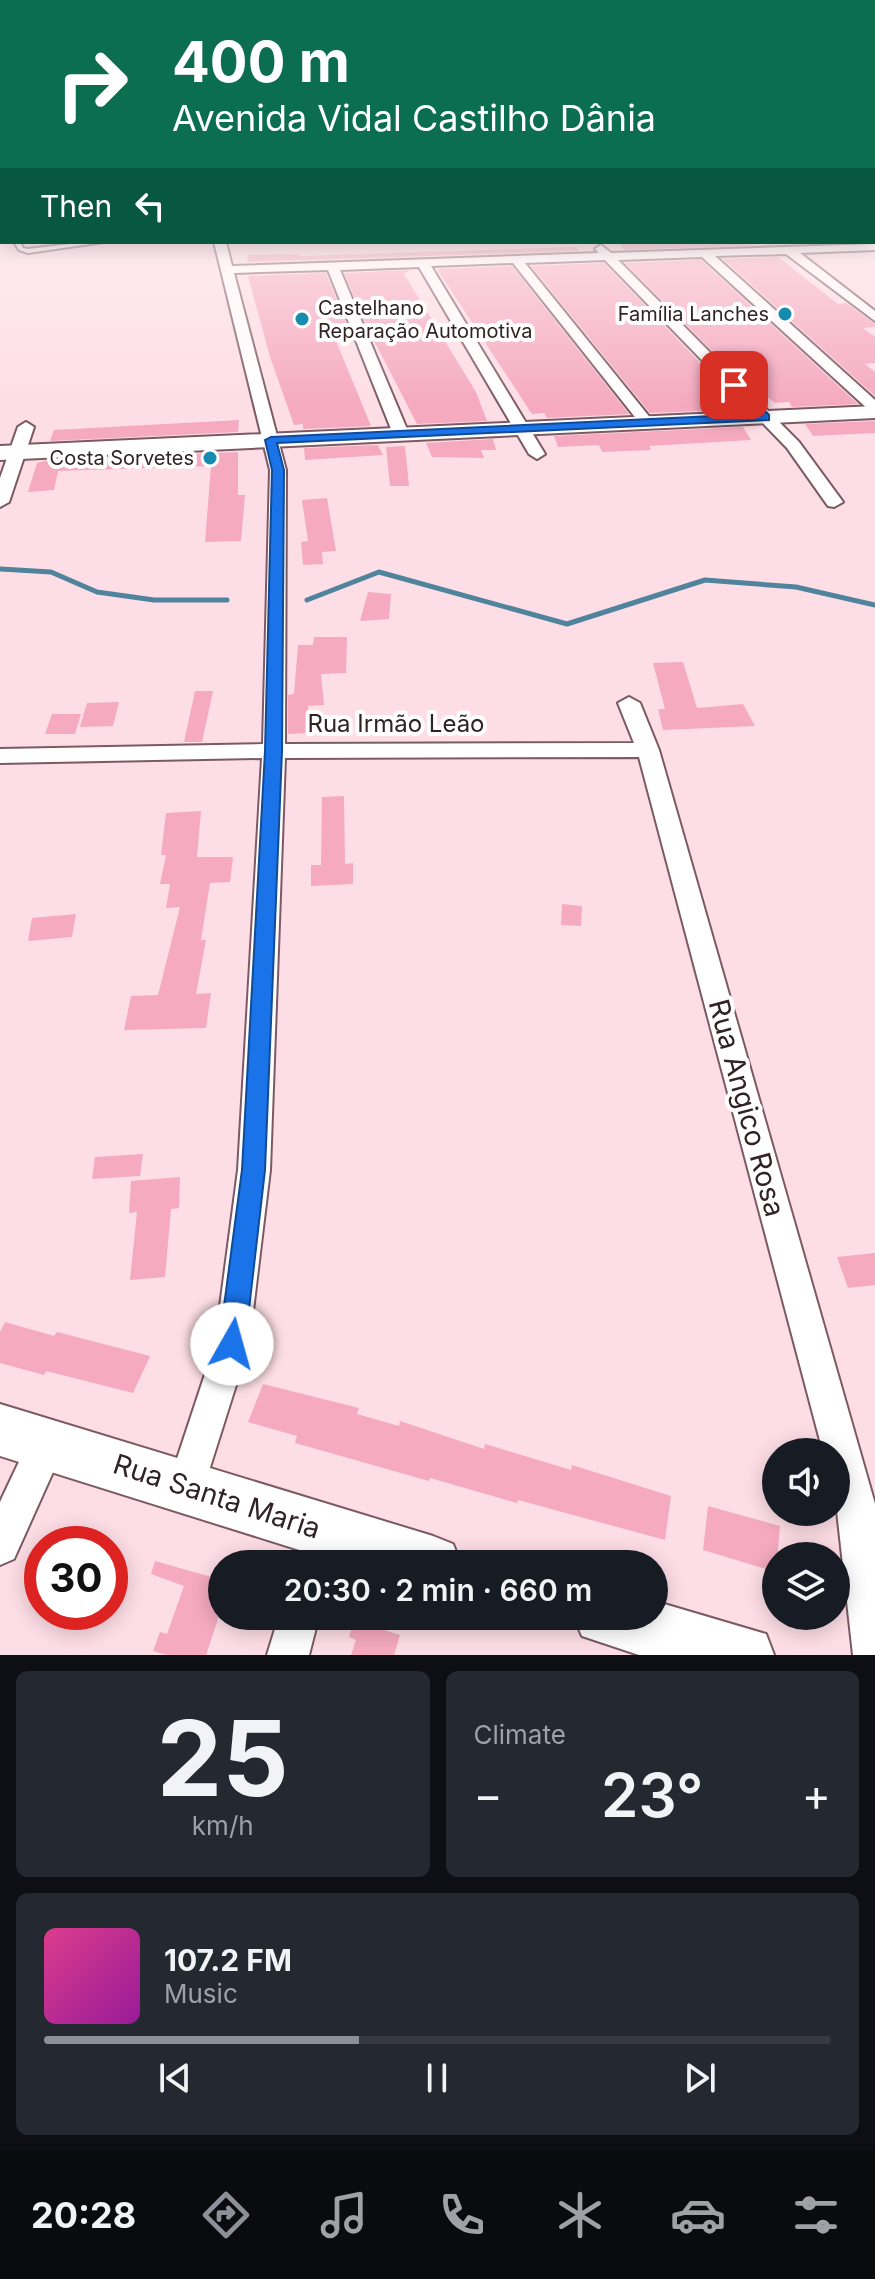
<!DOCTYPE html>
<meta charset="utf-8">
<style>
body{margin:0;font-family:Inter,sans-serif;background:#242831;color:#f1f3f6;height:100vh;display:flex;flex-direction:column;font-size:30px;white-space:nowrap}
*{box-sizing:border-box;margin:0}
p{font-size:26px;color:#9ea1a6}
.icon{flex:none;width:44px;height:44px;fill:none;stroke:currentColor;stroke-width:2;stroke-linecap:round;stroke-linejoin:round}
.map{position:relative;height:1655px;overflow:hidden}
.side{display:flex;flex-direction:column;gap:16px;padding:16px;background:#0d0f14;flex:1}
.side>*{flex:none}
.top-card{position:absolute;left:0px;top:0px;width:876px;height:244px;box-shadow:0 4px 20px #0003;background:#0b6e4f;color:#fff;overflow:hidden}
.controls{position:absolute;left:762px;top:1438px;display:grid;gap:16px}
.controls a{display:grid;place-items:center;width:88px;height:88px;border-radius:50%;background:#171b24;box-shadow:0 4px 20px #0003;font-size:40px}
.speed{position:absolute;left:24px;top:1526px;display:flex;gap:16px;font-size:40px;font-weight:700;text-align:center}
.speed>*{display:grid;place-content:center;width:104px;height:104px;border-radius:50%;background:#171b24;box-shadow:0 4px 20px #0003;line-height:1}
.speed .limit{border:12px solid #d22;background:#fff;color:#111}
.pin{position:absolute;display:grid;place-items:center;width:68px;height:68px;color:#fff;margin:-34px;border-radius:16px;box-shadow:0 4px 12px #0006}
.me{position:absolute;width:88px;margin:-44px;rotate:7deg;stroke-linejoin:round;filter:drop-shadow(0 0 6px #0008)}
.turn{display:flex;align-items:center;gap:28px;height:168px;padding:0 40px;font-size:36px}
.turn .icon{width:104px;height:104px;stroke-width:2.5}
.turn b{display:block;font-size:56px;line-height:68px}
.then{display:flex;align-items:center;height:76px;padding:0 40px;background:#0003;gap:16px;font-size:30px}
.big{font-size:60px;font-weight:600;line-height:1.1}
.side .widget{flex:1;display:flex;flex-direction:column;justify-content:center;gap:12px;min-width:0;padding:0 28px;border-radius:12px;background:#242831}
.side .dial{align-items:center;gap:0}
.dial b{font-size:104px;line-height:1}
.song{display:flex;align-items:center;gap:24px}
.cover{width:96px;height:96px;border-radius:12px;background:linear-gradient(135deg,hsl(330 70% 55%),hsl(300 70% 35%))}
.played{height:8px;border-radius:4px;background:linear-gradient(90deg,#8c9099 40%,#363941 40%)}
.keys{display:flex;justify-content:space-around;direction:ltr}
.heat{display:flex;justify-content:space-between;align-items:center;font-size:44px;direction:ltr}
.side .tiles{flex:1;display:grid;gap:16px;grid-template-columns:1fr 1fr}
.widget:last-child{grid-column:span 2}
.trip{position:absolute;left:208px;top:1550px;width:460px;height:80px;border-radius:40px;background:#171b24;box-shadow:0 4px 20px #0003;font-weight:600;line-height:80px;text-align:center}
.dock{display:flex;height:128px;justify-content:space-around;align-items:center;background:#090b0e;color:#9ea1a6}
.dock .icon{width:56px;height:56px}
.dock .selected{color:#8c9099}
.dock b{font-size:36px;color:#f1f3f6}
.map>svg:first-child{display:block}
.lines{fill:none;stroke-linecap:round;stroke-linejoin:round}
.stream{stroke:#4f849c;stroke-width:5}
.building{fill:#f5aac0}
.lane-casing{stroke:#7c5a64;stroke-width:4}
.street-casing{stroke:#7c5a64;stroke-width:4}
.secondary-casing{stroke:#7c5a64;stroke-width:4}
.highway-casing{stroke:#7c5a64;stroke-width:4}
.lane{fill:#fff;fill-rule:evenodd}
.street{fill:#fff;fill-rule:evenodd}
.secondary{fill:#fff;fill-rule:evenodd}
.highway{fill:#fff;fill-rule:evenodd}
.route{fill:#1a73e8;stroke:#114b97;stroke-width:2}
.poi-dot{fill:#168baf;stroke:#fff;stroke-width:3}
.labels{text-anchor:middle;stroke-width:8;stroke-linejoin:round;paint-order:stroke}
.far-poi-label{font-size:20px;fill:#312226;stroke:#fff;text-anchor:end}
.street-label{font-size:24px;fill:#312226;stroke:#fff}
.near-street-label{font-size:28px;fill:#312226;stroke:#fff}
</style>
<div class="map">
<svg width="875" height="1655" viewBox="0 0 875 1655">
<rect width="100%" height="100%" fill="#fedee6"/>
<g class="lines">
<!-- stream -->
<g class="stream">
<polyline points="1,569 51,572 97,592 154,600 227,600"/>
<polyline points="307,600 379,572 567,624 705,580 796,587 875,605"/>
</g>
</g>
<!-- building -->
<g class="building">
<polygon points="671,242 752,242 754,245 624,250 620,243"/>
<polygon points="577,247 579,251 247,262 248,255 299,254 299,256"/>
<polygon points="778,257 838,304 846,303 875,324 875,327 863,328 875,337 875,363 865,364 875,372 875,396 723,259"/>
<polygon points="701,260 858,404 792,407 789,402 775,403 769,398 760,399 625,263"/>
<polygon points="604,263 737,401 720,402 727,410 650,413 531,266"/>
<polygon points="512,266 629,414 547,418 544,413 532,414 437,269"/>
<polygon points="410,270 404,274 476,392 487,421 417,424 368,329 344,273"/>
<polygon points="326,273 349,330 332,331 371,426 303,429 303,424 294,425 270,357 248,276"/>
<polygon points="239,420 238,432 50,441 54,430"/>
<polygon points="875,421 875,433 813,436 805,424"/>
<polygon points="743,427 751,440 649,446 651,450 602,452 599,445 558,447 554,436"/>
<polygon points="493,439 496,450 481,450 484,458 432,457 426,443"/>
<polygon points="378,445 383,455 305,460 304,448"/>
<polygon points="405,446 409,486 390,486 386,447"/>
<polygon points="238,452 238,495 245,495 241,541 205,542 211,466 58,471 54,490 28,492 37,463 44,461"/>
<polygon points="327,498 336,551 322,552 323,564 303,565 301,542 308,541 302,500"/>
<polygon points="368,592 391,594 389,619 360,621"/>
<polygon points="314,637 347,637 346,673 321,674 324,705 308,706 308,733 288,734 288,695 294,694 298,645 313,645"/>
<polygon points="683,662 697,708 743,704 755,726 663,730 658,709 665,709 653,663"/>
<polygon points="195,691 213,691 202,742 184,742"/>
<polygon points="119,702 113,726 80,727 87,703"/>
<polygon points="52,714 81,714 75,734 45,734"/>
<polygon points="344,796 345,864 353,863 353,884 311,886 311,865 321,865 322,797"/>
<polygon points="201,811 197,857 233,857 230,882 210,883 201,940 206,940 196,994 211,993 206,1028 124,1030 131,996 158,995 180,907 166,908 170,884 160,884 166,855 161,855 166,813"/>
<polygon points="562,904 582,906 581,926 561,925"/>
<polygon points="76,914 72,937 28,941 32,918"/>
<polygon points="143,1154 140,1176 92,1179 95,1157"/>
<polygon points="180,1177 179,1208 171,1209 165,1277 130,1280 137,1212 129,1213 131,1181"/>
<polygon points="875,1253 875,1285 848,1288 837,1257"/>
<polygon points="5,1322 54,1336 57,1332 150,1356 133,1393 46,1371 44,1375 0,1363 0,1332"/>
<polygon points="263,1384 359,1408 357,1414 399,1426 400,1421 484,1449 485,1444 571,1470 572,1465 671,1496 665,1540 518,1500 517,1503 430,1478 429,1481 295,1443 297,1436 248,1422"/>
<polygon points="708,1506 780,1526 776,1572 703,1550"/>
<polygon points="155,1561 222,1580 222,1607 206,1655 167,1655 153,1651 160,1632 167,1634 184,1586 151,1574"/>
<polygon points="354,1620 400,1635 394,1655 351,1655 356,1640 349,1637"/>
</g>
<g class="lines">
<defs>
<g id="lane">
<polygon points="0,206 2,207 2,213 0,212"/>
<polygon points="14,242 20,242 23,248 28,249 87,242 104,242 28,253 19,250"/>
</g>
<g id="street">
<polygon points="214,242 226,242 232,266 599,253 595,249 601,245 611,253 875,244 875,250 800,253 875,311 875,321 786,254 715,256 875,400 875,413 870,411 702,257 618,260 799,442 843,502 834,507 828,506 787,448 605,260 525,263 652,420 652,426 642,426 513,263 431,266 545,454 537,459 529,454 419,267 340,270 409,434 401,439 393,434 328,270 234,273 286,470 285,744 634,743 618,703 629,697 640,703 659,750 875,1504 875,1655 853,1655 836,1502 836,1452 823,1452 639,757 285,758 270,1170 249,1344 200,1499 187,1505 174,1499 168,1486 215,1344 238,1170 262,758 0,763 0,749 263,744 270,470"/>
<polygon points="26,422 34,427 9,502 0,507 0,478 18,427"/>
<polygon points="47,1424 60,1430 66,1443 14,1559 0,1565 0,1502 34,1430"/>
<polygon points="324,1511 338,1516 343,1530 334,1564 294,1564 310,1516"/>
<polygon points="279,1616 319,1616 309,1655 267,1655"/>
</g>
<g id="secondary">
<polygon points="875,406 875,418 0,460 0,446"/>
<polygon points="0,1404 433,1536 453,1544 461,1564 344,1564 0,1456"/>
<polygon points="654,1601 766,1634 774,1655 639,1655 582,1636 573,1616 654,1616"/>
</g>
<polygon id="highway" points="2,191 2,203 0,204 0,192"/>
</defs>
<!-- lane casing -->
<use href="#lane" class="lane-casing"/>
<!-- street casing -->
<use href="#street" class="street-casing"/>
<!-- secondary casing -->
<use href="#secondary" class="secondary-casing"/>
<!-- highway casing -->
<use href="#highway" class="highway-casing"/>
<!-- lane -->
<use href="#lane" class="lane"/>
<!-- street -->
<use href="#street" class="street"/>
<!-- secondary -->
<use href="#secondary" class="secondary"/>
<!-- highway -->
<use href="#highway" class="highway"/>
</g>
<!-- sky -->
<linearGradient id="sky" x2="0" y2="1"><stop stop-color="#70b2de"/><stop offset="0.43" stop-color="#fff0f4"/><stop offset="1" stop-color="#fff0f4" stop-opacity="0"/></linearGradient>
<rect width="875" height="404" fill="url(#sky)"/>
<!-- route -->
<polygon class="route" points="730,383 738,383 769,415 769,420 277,443 284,470 282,751 265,1170 245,1344 241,1353 232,1357 223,1353 219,1344 242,1170 265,751 272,470 265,440 271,437 756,414 730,387"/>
<!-- markers -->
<g class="poi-dot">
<circle cx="785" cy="314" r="8"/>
<circle cx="302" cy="319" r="8"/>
<circle cx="210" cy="458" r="8"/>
</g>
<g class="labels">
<!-- far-poi labels -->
<g class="far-poi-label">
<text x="318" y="315" text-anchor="start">Castelhano<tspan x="318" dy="23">Reparação Automotiva</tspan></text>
<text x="769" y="321">Família Lanches</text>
<text x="194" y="465">Costa Sorvetes</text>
</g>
<!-- street labels -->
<g class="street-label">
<text x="396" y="732">Rua Irmão Leão</text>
</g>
<!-- near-street labels -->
<g class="near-street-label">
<text transform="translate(747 1108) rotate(75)" y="10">Rua Angico Rosa</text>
<text transform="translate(217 1496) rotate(18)" y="10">Rua Santa Maria</text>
</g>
</g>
</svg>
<div class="controls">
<a><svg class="icon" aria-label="sound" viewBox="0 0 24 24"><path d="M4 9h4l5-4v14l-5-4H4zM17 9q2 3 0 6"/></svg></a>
<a><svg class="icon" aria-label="layers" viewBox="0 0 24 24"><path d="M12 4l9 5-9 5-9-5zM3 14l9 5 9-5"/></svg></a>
</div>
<div class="speed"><div class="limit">30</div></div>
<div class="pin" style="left:734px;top:385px;background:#d93025"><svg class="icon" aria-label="arrive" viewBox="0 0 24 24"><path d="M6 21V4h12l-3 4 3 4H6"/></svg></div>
<svg class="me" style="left:232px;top:1344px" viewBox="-20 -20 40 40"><circle r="19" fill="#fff"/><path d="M0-13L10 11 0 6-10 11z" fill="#1a73e8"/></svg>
<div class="trip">20:30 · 2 min · 660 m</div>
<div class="top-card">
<div class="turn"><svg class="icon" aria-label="right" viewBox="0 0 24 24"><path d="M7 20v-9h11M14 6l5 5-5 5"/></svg><div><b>400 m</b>Avenida Vidal Castilho Dânia</div></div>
<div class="then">Then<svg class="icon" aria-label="left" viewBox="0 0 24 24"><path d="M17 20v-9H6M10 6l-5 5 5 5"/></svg></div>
</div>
</div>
<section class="side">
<div class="tiles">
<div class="widget dial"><b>25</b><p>km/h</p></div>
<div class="widget"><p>Climate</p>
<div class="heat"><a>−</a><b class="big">23°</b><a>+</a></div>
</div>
<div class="widget">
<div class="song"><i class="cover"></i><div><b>107.2 FM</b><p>Music</p></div></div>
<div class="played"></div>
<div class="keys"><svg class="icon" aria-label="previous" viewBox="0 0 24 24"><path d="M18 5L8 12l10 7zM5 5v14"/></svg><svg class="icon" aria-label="pause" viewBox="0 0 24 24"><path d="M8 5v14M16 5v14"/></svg><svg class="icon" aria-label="next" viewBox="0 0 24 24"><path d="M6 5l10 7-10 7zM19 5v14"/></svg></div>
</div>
</div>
</section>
<nav class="dock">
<b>20:28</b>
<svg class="icon selected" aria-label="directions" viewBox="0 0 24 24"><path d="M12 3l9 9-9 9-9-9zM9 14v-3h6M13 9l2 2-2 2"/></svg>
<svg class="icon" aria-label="music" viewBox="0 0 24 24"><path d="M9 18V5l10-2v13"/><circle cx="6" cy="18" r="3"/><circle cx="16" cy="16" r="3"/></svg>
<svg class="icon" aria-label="phone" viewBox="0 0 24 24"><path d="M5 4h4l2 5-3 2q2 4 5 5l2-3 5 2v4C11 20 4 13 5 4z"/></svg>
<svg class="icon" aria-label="climate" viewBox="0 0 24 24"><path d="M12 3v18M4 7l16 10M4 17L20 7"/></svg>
<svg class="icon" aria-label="car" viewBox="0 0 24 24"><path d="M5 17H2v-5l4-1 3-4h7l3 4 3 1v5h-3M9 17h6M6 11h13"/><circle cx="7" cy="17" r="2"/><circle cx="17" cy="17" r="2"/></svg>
<svg class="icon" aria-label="filters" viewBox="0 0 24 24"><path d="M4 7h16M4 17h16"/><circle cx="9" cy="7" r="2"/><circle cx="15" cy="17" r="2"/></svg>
</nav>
